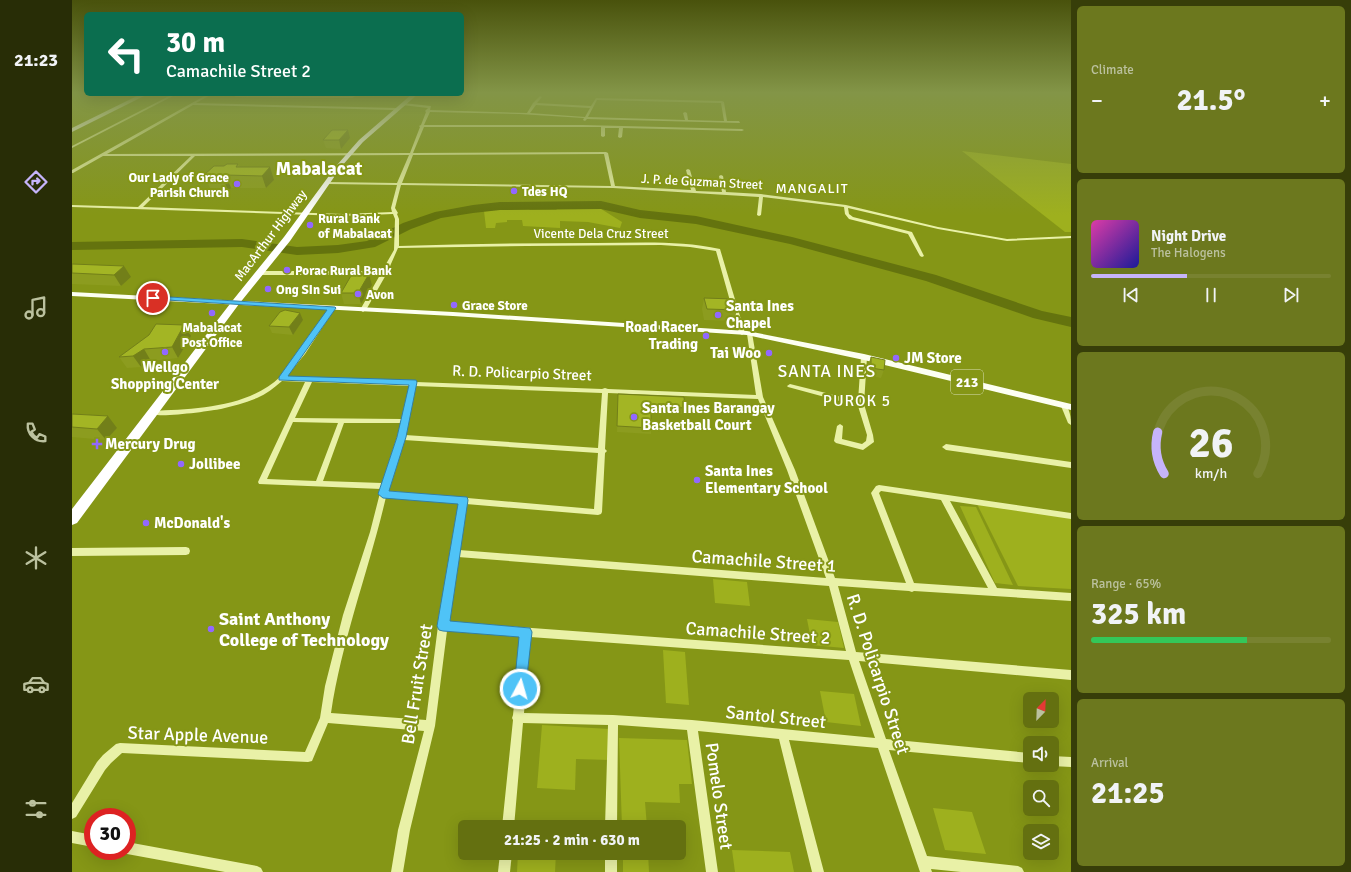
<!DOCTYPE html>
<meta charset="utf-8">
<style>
body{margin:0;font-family:Signika,sans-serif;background:#6c781e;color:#f1f3f6;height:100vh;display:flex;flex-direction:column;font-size:15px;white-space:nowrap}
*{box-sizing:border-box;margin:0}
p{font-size:13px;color:#bbc19f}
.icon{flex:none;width:22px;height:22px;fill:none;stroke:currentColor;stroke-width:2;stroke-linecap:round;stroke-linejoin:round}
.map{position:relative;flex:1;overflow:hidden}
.sheet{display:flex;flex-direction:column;gap:6px;padding:6px;background:#373e09;width:280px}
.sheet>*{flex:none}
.banner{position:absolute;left:12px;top:12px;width:380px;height:84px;border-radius:6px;box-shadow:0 4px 16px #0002;background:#0b6e4f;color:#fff;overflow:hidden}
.needle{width:26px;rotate:23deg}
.controls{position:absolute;left:951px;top:692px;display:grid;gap:8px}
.controls a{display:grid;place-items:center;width:36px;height:36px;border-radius:6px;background:#647010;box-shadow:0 4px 16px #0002;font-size:20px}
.speed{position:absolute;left:12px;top:808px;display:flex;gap:8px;font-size:20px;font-weight:700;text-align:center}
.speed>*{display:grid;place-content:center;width:52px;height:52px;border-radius:50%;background:#647010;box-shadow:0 4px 16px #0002;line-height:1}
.speed .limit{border:6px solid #d22;background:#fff;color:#111}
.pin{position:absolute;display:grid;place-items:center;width:34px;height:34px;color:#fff;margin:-17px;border:2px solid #fff;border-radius:50%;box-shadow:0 1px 4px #0007}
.me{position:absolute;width:44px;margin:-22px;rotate:6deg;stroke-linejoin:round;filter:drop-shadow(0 0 3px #0008)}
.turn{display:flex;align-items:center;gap:14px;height:84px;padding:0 16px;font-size:18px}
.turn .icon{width:52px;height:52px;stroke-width:2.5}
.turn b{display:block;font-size:28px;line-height:34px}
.big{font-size:30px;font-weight:800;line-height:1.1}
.sheet .card{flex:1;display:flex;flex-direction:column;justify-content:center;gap:6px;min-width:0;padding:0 14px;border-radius:6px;background:#6c781e}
.sheet .dial{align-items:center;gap:0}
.dial svg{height:104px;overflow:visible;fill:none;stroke:#788230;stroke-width:7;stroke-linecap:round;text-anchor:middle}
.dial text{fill:#f1f3f6;stroke:none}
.song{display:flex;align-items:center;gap:12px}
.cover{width:48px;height:48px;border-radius:6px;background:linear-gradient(135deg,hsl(320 70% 55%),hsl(240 70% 35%))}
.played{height:4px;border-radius:2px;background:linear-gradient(90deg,#c6b4fa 40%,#788230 40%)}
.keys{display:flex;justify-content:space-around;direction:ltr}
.heat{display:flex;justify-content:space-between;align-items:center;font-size:22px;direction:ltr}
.charge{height:6px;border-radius:3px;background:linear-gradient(90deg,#34c759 65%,#788230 0)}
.trip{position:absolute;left:386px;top:820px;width:228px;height:40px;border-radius:6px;background:#647010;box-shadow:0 4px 16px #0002;font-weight:800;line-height:40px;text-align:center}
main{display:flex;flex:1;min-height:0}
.tabs{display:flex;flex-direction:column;width:72px;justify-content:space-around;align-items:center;background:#282d06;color:#bbc19f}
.tabs .icon{width:28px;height:28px}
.tabs .current{color:#c6b4fa}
.tabs b{font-size:18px;color:#f1f3f6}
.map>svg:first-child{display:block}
.green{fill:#9eb01e}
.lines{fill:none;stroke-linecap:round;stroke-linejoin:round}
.river{fill:#64730e;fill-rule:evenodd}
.minor{fill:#e9f1a7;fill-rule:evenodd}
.major{fill:#fdfff2;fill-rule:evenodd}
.highway{fill:#fff;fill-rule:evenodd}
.wall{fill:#8c9c1f}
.shaded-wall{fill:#727f19}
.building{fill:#a3b524;stroke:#727f19}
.route{fill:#4fc3f7;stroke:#337fa1}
.poi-dot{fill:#9268ff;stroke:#859616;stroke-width:1.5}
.labels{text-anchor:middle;stroke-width:4;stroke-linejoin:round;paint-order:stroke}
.far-poi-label{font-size:13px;font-weight:bold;fill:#fff;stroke:#859616;text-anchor:start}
.far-street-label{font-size:13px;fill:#fff;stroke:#859616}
.far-quarter-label{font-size:14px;letter-spacing:1px;fill:#fff;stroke:#859616}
.shield{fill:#859616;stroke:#dae0b9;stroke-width:1}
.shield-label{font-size:14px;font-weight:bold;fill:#fff}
.poi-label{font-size:15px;font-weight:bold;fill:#fff;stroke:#859616;text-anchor:start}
.street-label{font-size:15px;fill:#fff;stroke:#859616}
.neighbourhood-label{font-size:16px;letter-spacing:1px;fill:#fff;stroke:#859616}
.quarter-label{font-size:17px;letter-spacing:1px;fill:#fff;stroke:#859616}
.near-street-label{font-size:18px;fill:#fff;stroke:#859616}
.near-poi-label{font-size:18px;font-weight:bold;fill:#fff;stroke:#859616;text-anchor:start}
.far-town-label{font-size:19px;font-weight:bold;fill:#fff;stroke:#859616}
</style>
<main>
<nav class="tabs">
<b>21:23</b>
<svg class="icon current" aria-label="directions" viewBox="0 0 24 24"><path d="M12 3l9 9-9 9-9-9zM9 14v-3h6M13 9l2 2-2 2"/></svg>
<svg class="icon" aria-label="music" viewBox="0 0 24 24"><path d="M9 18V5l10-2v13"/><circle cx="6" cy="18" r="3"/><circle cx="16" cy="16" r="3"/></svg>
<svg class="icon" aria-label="phone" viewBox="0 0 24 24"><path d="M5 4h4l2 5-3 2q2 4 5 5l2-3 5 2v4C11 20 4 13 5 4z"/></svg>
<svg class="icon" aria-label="climate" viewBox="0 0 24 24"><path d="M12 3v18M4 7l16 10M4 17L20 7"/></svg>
<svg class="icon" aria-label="car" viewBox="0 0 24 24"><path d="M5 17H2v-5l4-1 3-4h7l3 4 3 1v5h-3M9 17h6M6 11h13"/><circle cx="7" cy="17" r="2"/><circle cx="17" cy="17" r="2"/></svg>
<svg class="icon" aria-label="filters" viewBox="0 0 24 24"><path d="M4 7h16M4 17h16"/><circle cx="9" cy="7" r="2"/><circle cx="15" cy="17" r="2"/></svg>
</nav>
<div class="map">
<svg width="999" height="872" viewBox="0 0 999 872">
<rect width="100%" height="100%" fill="#859616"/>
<!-- green -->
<g class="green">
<polygon points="890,151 999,164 999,232 993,232"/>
<polygon points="455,206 458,210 484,210 487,207 526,207 550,222 548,228 516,222 488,221 488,228 451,226 450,220 435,220 435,222 424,223 423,228 414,228 412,211"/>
<polygon points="905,504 999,518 999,589 946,586"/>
<polygon points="888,506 904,507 941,585 923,583"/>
<polygon points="641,579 675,582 678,606 643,603"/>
<polygon points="735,619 766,622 772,648 740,645"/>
<polygon points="591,650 613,652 617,705 594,703"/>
<polygon points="748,691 782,694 789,726 754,722"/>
<polygon points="470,725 537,729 538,760 504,759 503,790 465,788"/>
<polygon points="547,738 615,740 620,784 607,784 608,803 573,802 575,827 550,827"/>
<polygon points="861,808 900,812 914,854 873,850"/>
<polygon points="660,850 718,852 722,872 663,872"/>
<polygon points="446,853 484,853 483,872 445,872"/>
<polygon points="551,853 576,853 577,872 551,872"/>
</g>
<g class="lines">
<!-- river -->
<polygon class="river" points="529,201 568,210 624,216 720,237 864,275 970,311 999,317 999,327 961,318 854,281 718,244 624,224 568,218 529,209 428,210 401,213 369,218 339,229 303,247 266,253 225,255 170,247 0,250 0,242 170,239 225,247 266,245 295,241 331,223 363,212 401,205 428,202"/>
<!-- minor -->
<g class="minor">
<polygon points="101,94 105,94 0,148 0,146"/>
<path d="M 136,94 L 140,94 L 124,103 L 325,108 L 327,109 L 325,110 L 121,105 L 35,154 L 338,153 L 348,127 L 347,126 L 349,125 L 354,112 L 353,111 L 356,108 L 330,105 L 331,103 L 359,106 L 358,110 L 455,113 L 461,103 L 468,96 L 470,97 L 465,103 L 519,106 L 524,98 L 650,101 L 652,102 L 655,121 L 667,121 L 668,123 L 515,119 L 513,121 L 511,120 L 512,118 L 447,114 L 358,112 L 352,125 L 511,125 L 670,129 L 672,130 L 670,131 L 551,128 L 550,137 L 548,138 L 546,137 L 547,128 L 533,128 L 533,136 L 531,137 L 529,136 L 529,127 L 352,127 L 341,153 L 534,152 L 536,153 L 543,186 L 619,190 L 614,170 L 616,169 L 618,170 L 624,191 L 650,192 L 647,176 L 649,175 L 651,176 L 654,192 L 689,194 L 774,205 L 866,227 L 935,239 L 999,236 L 999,238 L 935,241 L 866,229 L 776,208 L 777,214 L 781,217 L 840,232 L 852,256 L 850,257 L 848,256 L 836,234 L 777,219 L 773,214 L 772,207 L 691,197 L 689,215 L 687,216 L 685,215 L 687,197 L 541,188 L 329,185 L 323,208 L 326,213 L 325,214 L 327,219 L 327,246 C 392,244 458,243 524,243 C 565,243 607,240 648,249 L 673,333 L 670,335 L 667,333 L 644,251 L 618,247 L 589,245 L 454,246 L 326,248 L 315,273 L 294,310 L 291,312 L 288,310 L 308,275 L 189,275 L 186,273 L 189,271 L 310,271 L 322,250 L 323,219 L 321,214 L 271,216 L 0,207 L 0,205 L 66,207 L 119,156 L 31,156 L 1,173 L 0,173 L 0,170 ZM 525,100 L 649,103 L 652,121 L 616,120 L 615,113 L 613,112 L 611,113 L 613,120 L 516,117 ZM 464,105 L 518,108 L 513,117 L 458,113 ZM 532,154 L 539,186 L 330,183 L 341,155 ZM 337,155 L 325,183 L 256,182 L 254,183 L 256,184 L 325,185 L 319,208 L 320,212 L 271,214 L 71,207 L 123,156 Z"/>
<polygon points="283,94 287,94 280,98 164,97 162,96 164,95 279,96"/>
<path d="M 260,306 L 263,308 L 233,354 L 214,377 L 236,378 L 238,377 L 241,378 L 338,382 L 341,380 L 344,382 L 530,389 L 533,388 L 536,389 L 684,395 L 675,334 L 676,333 L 680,333 L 691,397 L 723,470 L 763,578 L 834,583 L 799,493 L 804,486 L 807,485 L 999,513 L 999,519 L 878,501 L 925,588 L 999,593 L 999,601 L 842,591 L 840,592 L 837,591 L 766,586 L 784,652 L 999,670 L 999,680 L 787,661 L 814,739 L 958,753 L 958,763 L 817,750 L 855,856 L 946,866 L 950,868 L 952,872 L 889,872 L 859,869 L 860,872 L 848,872 L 806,748 L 717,740 L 752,872 L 740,872 L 707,739 L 626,731 L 646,872 L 634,872 L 615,730 L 546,725 L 545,827 L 533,827 L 536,725 L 451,723 L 442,827 L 430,827 L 441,720 L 440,718 L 441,715 L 449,636 L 375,631 L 363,726 L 338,830 L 331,872 L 319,872 L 326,830 L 352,731 L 256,723 L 240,761 L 236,762 L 50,753 L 39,763 L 33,770 L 4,817 L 0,819 L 0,803 L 25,762 L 31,755 L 44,744 L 48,743 L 233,752 L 248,718 L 253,686 L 271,615 L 298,532 L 309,489 L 187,484 L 186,482 L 233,382 L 210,381 C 202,388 194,394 185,398 C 173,403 161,406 149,409 C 138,411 83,419 77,413 L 80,411 C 123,409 175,408 208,377 C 229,357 242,330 258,307 ZM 240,382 L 337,386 L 330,419 L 223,418 ZM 343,386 L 530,393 L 526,448 L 333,435 ZM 536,393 L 686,399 L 715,470 L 754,578 L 387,550 L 394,504 L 526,515 L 529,514 L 530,512 L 533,453 L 535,451 L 533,449 ZM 221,422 L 266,423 L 244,481 L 195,479 ZM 272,423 L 329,423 L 325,437 L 310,483 L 251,481 ZM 332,440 L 526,453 L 522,509 L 316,491 ZM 809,491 L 869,500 L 916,588 L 842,583 L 807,493 ZM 314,497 L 387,503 L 366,626 L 354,720 L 259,713 C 270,639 297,570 314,497 ZM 386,557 L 757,586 L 774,651 L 376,622 ZM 458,637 L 777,660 L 803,738 L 620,720 L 541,715 L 452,713 Z"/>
<polygon points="792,355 795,357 792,404 801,435 802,442 791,450 764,443 762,441 765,426 768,424 771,426 770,439 790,444 794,441 795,435 786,406 716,387 715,386 718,384 786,401 789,357"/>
<path d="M 990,404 L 994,404 C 998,412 999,417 999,425 L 996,423 L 989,406 Z"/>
<polygon points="874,444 999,462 999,468 874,450 870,447"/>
<polygon points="114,547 117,548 118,551 117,554 114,555 0,556 0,548"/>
<polygon points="980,756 999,757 999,767 980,766 977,765 980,765"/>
<polygon points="0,831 21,835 21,847 0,843"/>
<polygon points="55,842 185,866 189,868 191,872 153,872 55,854 50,851 55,851"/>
<polygon points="428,853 440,853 438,872 426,872"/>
<rect x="533" y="853" width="12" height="19"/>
</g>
<!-- major -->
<polygon class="major" points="0,292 381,312 675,331 792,354 999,404 999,410 792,360 675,335 381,316 0,296"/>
<!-- highway -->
<g class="highway">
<polygon points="69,94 76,94 0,132 0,128"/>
<polygon points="340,94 346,94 291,142 269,167 218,241 167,304 5,523 0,525 0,509 161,300 212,237 265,165 287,140"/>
</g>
</g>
<!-- wall -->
<g class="wall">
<polygon points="278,138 269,149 254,148 251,140"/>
<polygon points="166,164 168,167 202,180 194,188 159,188 156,191 143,191 142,188 138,188 132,175 152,166"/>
<polygon points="0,264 59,277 49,286 0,284"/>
<polygon points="297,274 300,285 289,304 272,304 269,293"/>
<polygon points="632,298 665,310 662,321 632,320 630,309"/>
<polygon points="231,320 221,335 200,333 197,326"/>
<polygon points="77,335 119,336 106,358 79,361 69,367 55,368 47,357"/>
<polygon points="799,357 812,370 809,378 795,375 796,365"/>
<polygon points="546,394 613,408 612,414 579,412 579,434 545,432"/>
<polygon points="0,414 45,428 34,440 0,437"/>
</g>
<!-- shaded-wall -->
<g class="shaded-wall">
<polygon points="276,130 278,138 269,149 267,140"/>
<polygon points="198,167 202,180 194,188 190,176"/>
<polygon points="154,175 159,188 156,191 151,178"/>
<polygon points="52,266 59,277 49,286 42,275"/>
<polygon points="297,274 300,285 289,304 286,293"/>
<polygon points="228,313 231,320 221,335 217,327"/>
<polygon points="112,325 119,336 106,358 100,347"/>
<polygon points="72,349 79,361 69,367 61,356"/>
<polygon points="36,416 45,428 34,440 25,429"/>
</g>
<!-- building -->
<g class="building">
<polygon points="260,130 276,130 267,140 251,140"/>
<polygon points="155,164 166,164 164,167 198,167 190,176 154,175 151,178 138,178 141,175 132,175 142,166 152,166"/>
<polygon points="0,264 52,266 42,275 0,273"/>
<polygon points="280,274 297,274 286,293 269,293"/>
<polygon points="632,298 661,299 665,310 635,309"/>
<polygon points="213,310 228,313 217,327 197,326 208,312"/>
<polygon points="84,324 112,325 100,347 72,349 61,356 47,357 77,335"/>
<polygon points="799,357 813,360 812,370 799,368"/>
<polygon points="546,394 612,397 613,408 579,406 579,428 545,426"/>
<polygon points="0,414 36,416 25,429 0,427"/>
</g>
<!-- sky -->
<linearGradient id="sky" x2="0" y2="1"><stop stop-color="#49520c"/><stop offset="0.43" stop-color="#839547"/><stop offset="1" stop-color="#839547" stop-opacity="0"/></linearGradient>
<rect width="999" height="215" fill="url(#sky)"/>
<!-- route -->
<polygon class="route" points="81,296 263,307 264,308 216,376 344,380 345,382 334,437 317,491 395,497 396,500 378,621 458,628 460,632 453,694 448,696 443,694 442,689 447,637 371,631 367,630 365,626 386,504 311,498 306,494 325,437 337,385 207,380 207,377 255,310 79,299 78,298"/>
<!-- markers -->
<g class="poi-dot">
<circle cx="165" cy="184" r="4"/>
<circle cx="442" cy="191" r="4"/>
<circle cx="238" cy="225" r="4"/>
<circle cx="215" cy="270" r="4"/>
<circle cx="196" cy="289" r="4"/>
<circle cx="286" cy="294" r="4"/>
<circle cx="382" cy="305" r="4"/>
<circle cx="140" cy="313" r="4"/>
<circle cx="646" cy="315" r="4"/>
<circle cx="634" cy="336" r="4"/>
<circle cx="93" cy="352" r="4"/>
<circle cx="697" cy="353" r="4"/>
<circle cx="824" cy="358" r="4"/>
<circle cx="562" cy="417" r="4"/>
<path d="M23 438h4v4h4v4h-4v4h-4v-4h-4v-4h4z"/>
<circle cx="109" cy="464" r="4"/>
<circle cx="625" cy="480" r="4"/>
<circle cx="74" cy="523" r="4"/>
<circle cx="139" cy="629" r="4"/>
</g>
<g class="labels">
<!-- far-poi labels -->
<g class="far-poi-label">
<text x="157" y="182" text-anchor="end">Our Lady of Grace<tspan x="157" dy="15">Parish Church</tspan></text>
<text x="450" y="196">Tdes HQ</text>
<text x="246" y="223">Rural Bank<tspan x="246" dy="15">of Mabalacat</tspan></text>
<text x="223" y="275">Porac Rural Bank</text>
<text x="204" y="294">Ong SIn Sui</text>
<text x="294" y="299">Avon</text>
<text x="390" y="310">Grace Store</text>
<text x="140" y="332" text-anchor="middle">Mabalacat<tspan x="140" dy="15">Post Office</tspan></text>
</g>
<!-- far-street labels -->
<g class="far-street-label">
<text transform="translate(630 181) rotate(3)" y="5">J. P. de Guzman Street</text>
<text x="529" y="238">Vicente Dela Cruz Street</text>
<text transform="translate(198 235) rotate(-53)" y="5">MacArthur Highway</text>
</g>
<!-- far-quarter labels -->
<g class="far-quarter-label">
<text x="740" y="193">MANGALIT</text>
</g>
<!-- shield labels -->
<rect class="shield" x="879" y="370" width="32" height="24" rx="3"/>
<g class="shield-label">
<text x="895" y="387">213</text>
</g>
<!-- poi labels -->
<g class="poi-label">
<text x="654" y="311">Santa Ines<tspan x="654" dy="17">Chapel</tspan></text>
<text x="626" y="332" text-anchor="end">Road Racer<tspan x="626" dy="17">Trading</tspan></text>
<text x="689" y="358" text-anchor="end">Tai Woo</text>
<text x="832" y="363">JM Store</text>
<text x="93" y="372" text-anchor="middle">Wellgo<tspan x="93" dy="17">Shopping Center</tspan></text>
<text x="570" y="413">Santa Ines Barangay<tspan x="570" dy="17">Basketball Court</tspan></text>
<text x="33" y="449">Mercury Drug</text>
<text x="117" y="469">Jollibee</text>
<text x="633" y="476">Santa Ines<tspan x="633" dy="17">Elementary School</tspan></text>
<text x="82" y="528">McDonald's</text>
</g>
<!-- street labels -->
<g class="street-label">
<text transform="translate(450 373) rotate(2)" y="5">R. D. Policarpio Street</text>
</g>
<!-- neighbourhood labels -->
<g class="neighbourhood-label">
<text x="785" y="406">PUROK 5</text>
</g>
<!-- quarter labels -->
<g class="quarter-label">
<text x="755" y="377">SANTA INES</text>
</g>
<!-- near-street labels -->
<g class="near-street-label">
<text transform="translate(692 561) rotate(4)" y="6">Camachile Street 1</text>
<text transform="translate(686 633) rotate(4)" y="6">Camachile Street 2</text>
<text transform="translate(806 674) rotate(72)" y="6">R. D. Policarpio Street</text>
<text transform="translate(345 684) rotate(-81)" y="6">Bell Fruit Street</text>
<text transform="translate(704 717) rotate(6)" y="6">Santol Street</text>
<text transform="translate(126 735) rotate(2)" y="6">Star Apple Avenue</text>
<text transform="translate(647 796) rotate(82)" y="6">Pomelo Street</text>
</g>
<!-- near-poi labels -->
<g class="near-poi-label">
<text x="147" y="625">Saint Anthony<tspan x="147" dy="21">College of Technology</tspan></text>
</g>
<!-- far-town labels -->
<g class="far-town-label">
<text x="247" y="175">Mabalacat</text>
</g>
</g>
</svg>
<div class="controls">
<a><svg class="needle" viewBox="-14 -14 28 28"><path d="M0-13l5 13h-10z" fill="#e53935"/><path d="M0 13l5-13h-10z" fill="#bbc19f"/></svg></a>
<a><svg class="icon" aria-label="sound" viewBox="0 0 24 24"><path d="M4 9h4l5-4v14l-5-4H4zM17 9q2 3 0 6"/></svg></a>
<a><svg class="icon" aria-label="search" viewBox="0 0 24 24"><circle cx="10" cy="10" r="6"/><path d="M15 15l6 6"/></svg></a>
<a><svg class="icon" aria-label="layers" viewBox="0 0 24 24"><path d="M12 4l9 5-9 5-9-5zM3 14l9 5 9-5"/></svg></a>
</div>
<div class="speed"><div class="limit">30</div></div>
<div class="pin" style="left:81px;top:298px;background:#d93025"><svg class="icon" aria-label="arrive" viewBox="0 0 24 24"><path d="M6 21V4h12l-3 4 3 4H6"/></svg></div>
<svg class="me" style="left:448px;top:689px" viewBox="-20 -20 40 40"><circle r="17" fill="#4fc3f7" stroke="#fff" stroke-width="3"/><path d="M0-11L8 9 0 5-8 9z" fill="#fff"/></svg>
<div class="trip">21:25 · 2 min · 630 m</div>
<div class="banner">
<div class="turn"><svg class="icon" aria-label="left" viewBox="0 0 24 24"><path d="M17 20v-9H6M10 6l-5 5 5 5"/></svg><div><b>30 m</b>Camachile Street 2</div></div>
</div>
</div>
<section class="sheet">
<div class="card"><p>Climate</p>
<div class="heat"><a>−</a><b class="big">21.5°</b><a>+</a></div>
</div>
<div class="card">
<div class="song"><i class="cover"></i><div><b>Night Drive</b><p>The Halogens</p></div></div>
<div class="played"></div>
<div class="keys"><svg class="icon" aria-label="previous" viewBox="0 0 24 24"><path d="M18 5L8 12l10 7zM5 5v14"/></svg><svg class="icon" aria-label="pause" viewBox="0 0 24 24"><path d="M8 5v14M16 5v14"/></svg><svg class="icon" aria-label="next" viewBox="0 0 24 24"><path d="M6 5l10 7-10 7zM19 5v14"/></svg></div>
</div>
<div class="card dial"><svg viewBox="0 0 100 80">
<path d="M14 69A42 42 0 1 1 86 69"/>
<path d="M14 69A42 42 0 0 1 9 37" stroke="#c6b4fa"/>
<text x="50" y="56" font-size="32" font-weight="700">26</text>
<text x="50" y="72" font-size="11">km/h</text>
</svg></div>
<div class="card"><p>Range · 65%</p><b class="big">325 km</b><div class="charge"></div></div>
<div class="card"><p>Arrival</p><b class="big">21:25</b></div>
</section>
</main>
